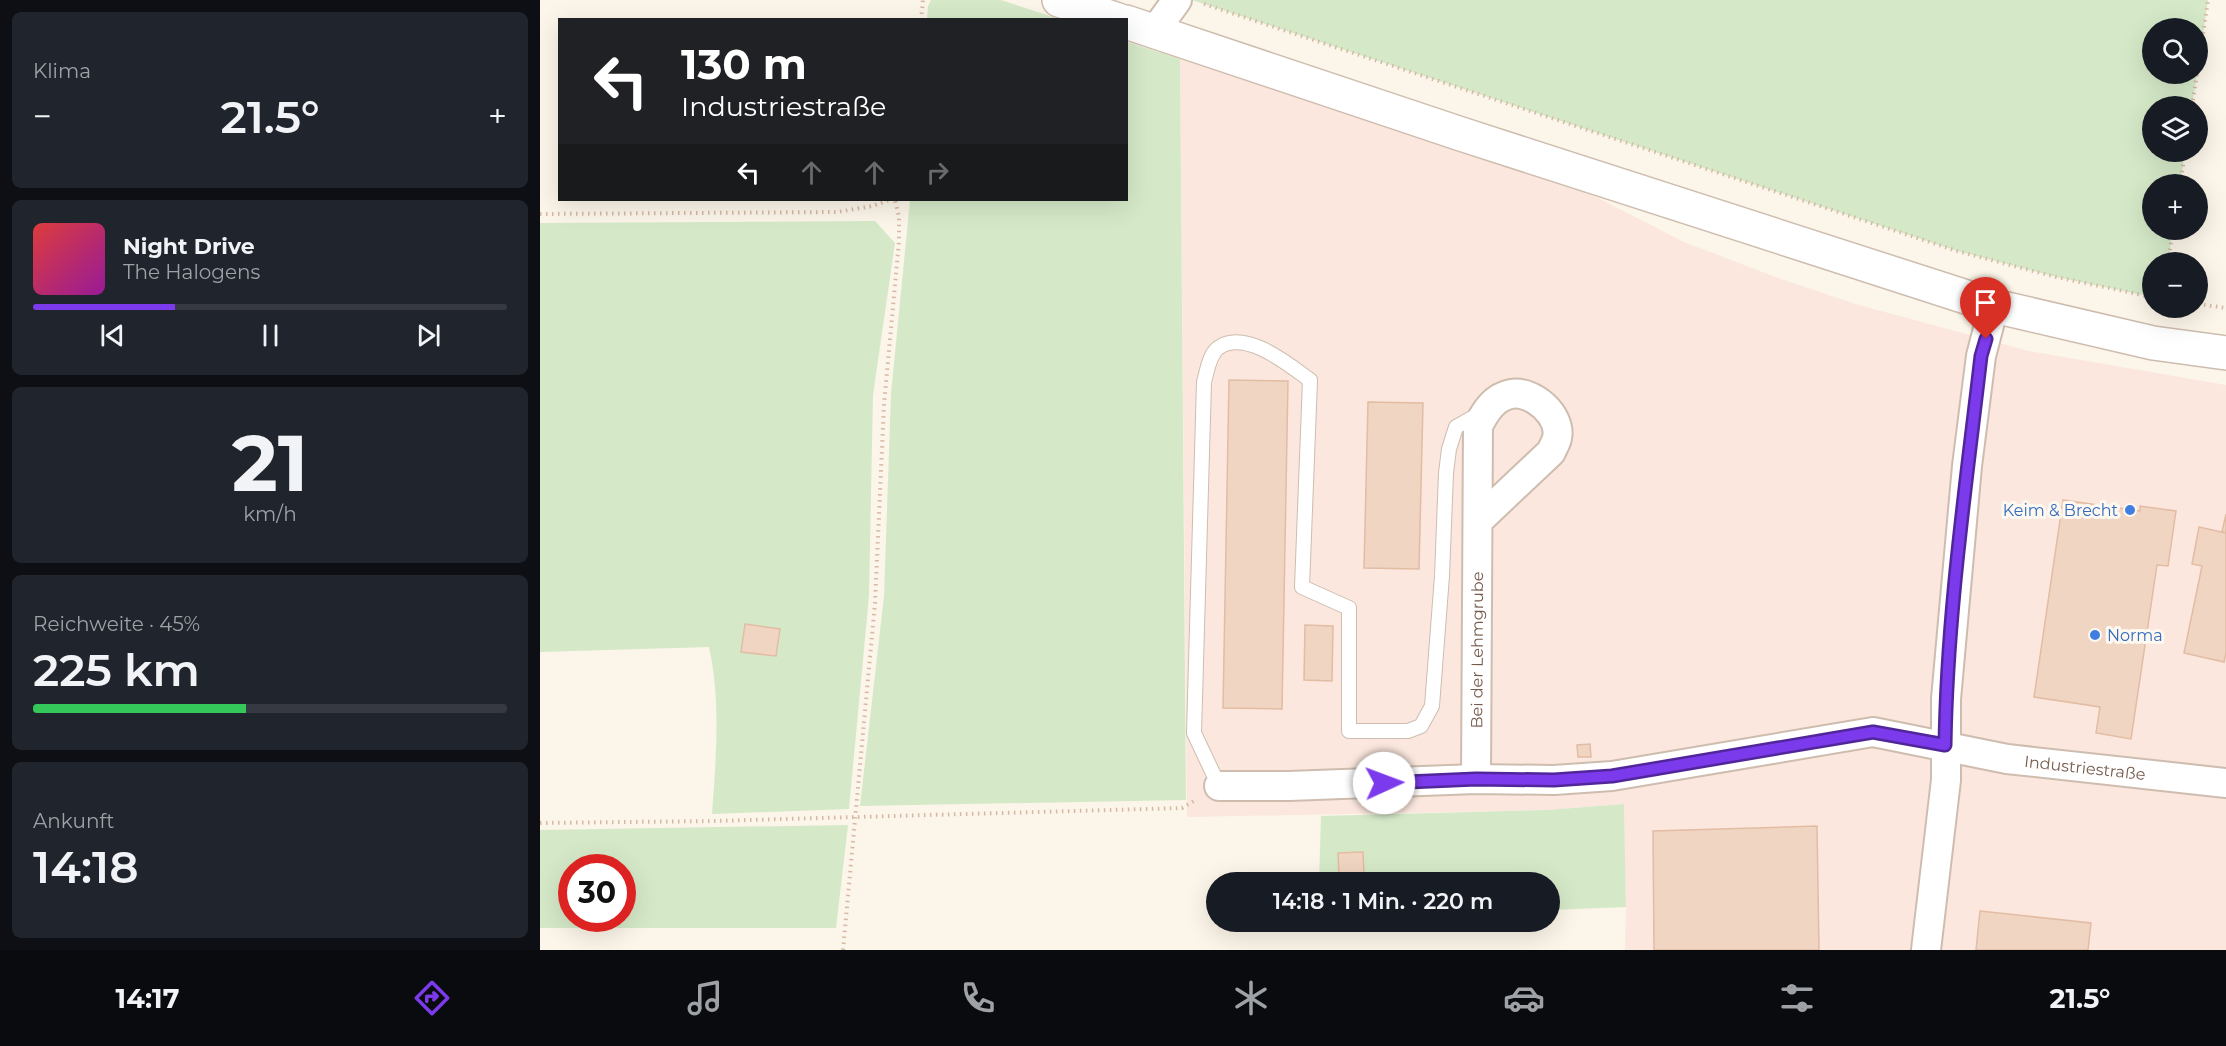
<!DOCTYPE html>
<html lang="de">
<meta charset="utf-8">
<style>
body{margin:0;font-family:Montserrat,sans-serif;background:#20242c;color:#f1f3f6;height:100vh;display:flex;flex-direction:column;font-size:22px;white-space:nowrap}
*{box-sizing:border-box;margin:0}
p{font-size:20px;color:#9ea1a6}
.icon{flex:none;width:33px;height:33px;fill:none;stroke:currentColor;stroke-width:2;stroke-linecap:round;stroke-linejoin:round}
.map{position:relative;flex:1;overflow:hidden}
.panel{display:flex;flex-direction:column;gap:12px;padding:12px;background:#0d0f14;width:540px}
.panel>*{flex:none}
.guide{position:absolute;left:18px;top:18px;width:570px;height:183px;border-radius:0px;box-shadow:0 6px 24px #0002;background:#202124;color:#fff;overflow:hidden}
.controls{position:absolute;left:1602px;top:18px;display:grid;gap:12px}
.controls a{display:grid;place-items:center;width:66px;height:66px;border-radius:50%;background:#171b24;box-shadow:0 6px 24px #0002;font-size:30px}
.speed{position:absolute;left:18px;top:854px;display:flex;gap:12px;font-size:30px;font-weight:700;text-align:center}
.speed>*{display:grid;place-content:center;width:78px;height:78px;border-radius:50%;background:#171b24;box-shadow:0 6px 24px #0002;line-height:1}
.speed .limit{border:9px solid #d22;background:#fff;color:#111}
.pin{position:absolute;display:grid;place-items:center;width:51px;height:51px;color:#fff;margin:-62px -26px;border-radius:50% 50% 50% 0;rotate:-45deg;box-shadow:0 0 6px #0007}
.pin .icon{rotate:45deg}
.me{position:absolute;width:66px;margin:-33px;rotate:88deg;stroke-linejoin:round;filter:drop-shadow(0 0 4px #0008)}
.turn{display:flex;align-items:center;gap:21px;height:126px;padding:0 24px;font-size:27px}
.turn .icon{width:78px;height:78px;stroke-width:2.5}
.turn b{display:block;font-size:42px;line-height:51px}
.lanes{display:flex;align-items:center;height:57px;padding:0 24px;background:#0003;justify-content:center;gap:30px;direction:ltr}
.lanes .off{opacity:.35}
.big{font-size:45px;font-weight:600;line-height:1.1}
.panel .widget{flex:1;display:flex;flex-direction:column;justify-content:center;gap:9px;min-width:0;padding:0 21px;border-radius:9px;background:#20242c}
.panel .dial{align-items:center;gap:0}
.dial b{font-size:78px;line-height:1}
.song{display:flex;align-items:center;gap:18px}
.cover{width:72px;height:72px;border-radius:9px;background:linear-gradient(135deg,hsl(0 70% 55%),hsl(300 70% 35%))}
.played{height:6px;border-radius:3px;background:linear-gradient(90deg,#7c3aed 30%,#363941 30%)}
.keys{display:flex;justify-content:space-around;direction:ltr}
.heat{display:flex;justify-content:space-between;align-items:center;font-size:33px;direction:ltr}
.charge{height:9px;border-radius:4px;background:linear-gradient(90deg,#34c759 45%,#363941 0)}
.trip{position:absolute;left:666px;top:872px;width:354px;height:60px;border-radius:30px;background:#171b24;box-shadow:0 6px 24px #0002;font-weight:600;line-height:60px;text-align:center}
.dock{display:flex;height:96px;justify-content:space-around;align-items:center;background:#090b0e;color:#9ea1a6}
.dock .icon{width:42px;height:42px}
.dock .selected{color:#7c3aed}
.dock b{font-size:27px;color:#f1f3f6}
main{display:flex;flex:1;min-height:0}
.map>svg:first-child{display:block}
.commercial{fill:#fbe7de}
.green{fill:#d5e9c8;fill-rule:evenodd}
.building{fill:#f0d5c2;stroke:#e2bca3;stroke-width:1.5}
.lines{fill:none;stroke-linecap:round;stroke-linejoin:round}
.service-casing{stroke:#cebdaf;stroke-width:16}
.minor-casing{stroke:#cebdaf;stroke-width:32}
.tertiary-casing{stroke:#cebdaf;stroke-width:36}
.path{stroke:#d6b8a4;stroke-width:4;stroke-dasharray:1.5 4.5;stroke-linecap:butt}
.service{stroke:#fff;stroke-width:14}
.minor{stroke:#fff;stroke-width:28}
.tertiary{stroke:#fff;stroke-width:33}
.route-casing{stroke:#51269a;stroke-width:15}
.route{stroke:#7c3aed;stroke-width:10}
.shop-dot{fill:#3f7fe0;stroke:#fef9f0;stroke-width:2}
.labels{text-anchor:middle;stroke-width:6;stroke-linejoin:round;paint-order:stroke}
.shop-label{font-size:16px;fill:#366cbe;stroke:#fef9f0;text-anchor:end}
.street-label{font-size:16px;fill:#765c4d;stroke:#fef9f0}
</style>
<main>
<section class="panel">
<div class="widget"><p>Klima</p>
<div class="heat"><a>−</a><b class="big">21.5°</b><a>+</a></div>
</div>
<div class="widget">
<div class="song"><i class="cover"></i><div><b>Night Drive</b><p>The Halogens</p></div></div>
<div class="played"></div>
<div class="keys"><svg class="icon" aria-label="previous" viewBox="0 0 24 24"><path d="M18 5L8 12l10 7zM5 5v14"/></svg><svg class="icon" aria-label="pause" viewBox="0 0 24 24"><path d="M8 5v14M16 5v14"/></svg><svg class="icon" aria-label="next" viewBox="0 0 24 24"><path d="M6 5l10 7-10 7zM19 5v14"/></svg></div>
</div>
<div class="widget dial"><b>21</b><p>km/h</p></div>
<div class="widget"><p>Reichweite · 45%</p><b class="big">225 km</b><div class="charge"></div></div>
<div class="widget"><p>Ankunft</p><b class="big">14:18</b></div>
</section>
<div class="map">
<svg width="1686" height="950" viewBox="0 0 1686 950">
<rect width="100%" height="100%" fill="#fcf5e9"/>
<!-- commercial -->
<polygon class="commercial" points="640,59 1054,196 1144,242 1238,278 1315,304 1489,351 1686,385 1686,950 1085,950 1086,907 1084,804 1007,810 647,817"/>
<!-- green -->
<g class="green">
<polygon points="391,0 461,0 519,19 387,19 388,6"/>
<polygon points="652,0 1668,0 1658,69 1658,28 1612,28 1612,74 1657,74 1652,106 1612,106 1612,152 1645,152 1640,184 1612,184 1612,230 1633,230 1628,262 1612,262 1612,297 1516,277 1417,251"/>
<polygon points="587,42 640,59 646,800 320,806 344,596 351,394 370,200 586,200"/>
<path d="M 335,221 L 355,243 L 333,395 L 329,596 L 309,809 L 172,814 C 176,758 181,702 169,647 L 0,652 L 0,223 Z"/>
<polygon points="1084,804 1086,907 1010,910 1010,882 779,882 781,816 1007,810"/>
<path d="M 308,825 L 296,928 L 0,928 L 0,830 ZM 32,867 L 82,867 L 82,918 L 32,918 Z"/>
</g>
<!-- building -->
<g class="building">
<polygon points="689,380 748,381 742,709 683,708"/>
<polygon points="828,402 883,403 879,569 824,568"/>
<polygon points="1523,500 1600,511 1600,506 1636,511 1628,566 1617,565 1591,739 1556,733 1560,707 1494,697"/>
<polygon points="1686,514 1686,533 1682,532"/>
<polygon points="1659,527 1686,533 1686,653 1684,662 1644,653 1662,566 1652,564"/>
<polygon points="205,624 240,629 236,656 201,652"/>
<polygon points="765,625 793,626 792,681 764,680"/>
<polygon points="1050,744 1051,757 1038,757 1037,745"/>
<polygon points="1277,826 1279,950 1114,950 1113,831"/>
<polygon points="823,852 824,875 799,876 798,853"/>
<polygon points="1440,911 1551,923 1548,950 1436,950"/>
</g>
<g class="lines">
<defs>
<path id="service" d="M 679,786 L 654,733 L 664,382 C 667,372 669,355 678,348 C 705,328 749,365 770,380 L 762,587 L 809,608 L 809,731 L 868,731 L 881,726 L 892,706 L 902,576 L 906,473 L 909,449 L 916,427 L 939,414"/>
<g id="minor">
<polyline points="614,32 637,0"/>
<path id="s1" d="M 936,779 L 938,426 C 945,412 954,397 971,394 C 993,390 1022,416 1017,438 C 1016,443 1013,447 1011,452 L 939,520"/>
<path id="s2" d="M 679,786 L 749,786 L 936,779 L 1014,780 L 1072,776 L 1333,732 L 1467,759 L 1686,783"/>
<polyline points="1386,950 1406,780 1406,699 1427,466 1441,356 1454,306"/>
</g>
<g id="tertiary">
<polyline points="519,0 578,20"/>
<polyline points="586,22 921,134 1454,306 1613,343 1686,353"/>
</g>
</defs>
<!-- service casing -->
<use href="#service" class="service-casing"/>
<!-- minor casing -->
<use href="#minor" class="minor-casing"/>
<!-- tertiary casing -->
<use href="#tertiary" class="tertiary-casing"/>
<!-- path -->
<g class="path">
<polyline points="664,4 1417,251 1516,277 1612,297"/>
<polyline points="381,20 383,0"/>
<polyline points="1658,69 1668,0"/>
<polyline points="1652,106 1657,74"/>
<polyline points="1640,184 1645,152"/>
<polyline points="0,214 298,212 332,206 349,200"/>
<polyline points="1628,262 1633,230"/>
<polyline points="1658,304 1686,308"/>
<polyline points="0,823 173,821 642,808 657,799"/>
<polyline points="303,950 335,603 344,405 359,241 359,217 355,200"/>
</g>
<!-- service -->
<use href="#service" class="service"/>
<!-- minor -->
<use href="#minor" class="minor"/>
<!-- tertiary -->
<use href="#tertiary" class="tertiary"/>
</g>
<g class="lines">
<defs>
<path id="route" d="M 844,783 L 936,779 L 1014,780 L 1072,776 L 1333,732 L 1405,745 C 1407,615 1426,485 1441,356 L 1446,339"/>
</defs>
<!-- route casing -->
<use href="#route" class="route-casing"/>
<!-- route -->
<use href="#route" class="route"/>
</g>
<!-- markers -->
<g class="shop-dot">
<circle cx="1590" cy="510" r="6"/>
<circle cx="1555" cy="635" r="6"/>
</g>
<g class="labels">
<!-- shop labels -->
<g class="shop-label">
<text x="1578" y="516">Keim &amp; Brecht</text>
<text x="1567" y="641" text-anchor="start">Norma</text>
</g>
<!-- street labels -->
<g class="street-label">
<text dy="6" stroke="none"><textPath href="#s1" startOffset="129">Bei der Lehmgrube</textPath></text>
<text dy="6" stroke="none"><textPath href="#s2" startOffset="873">Industriestraße</textPath></text>
</g>
</g>
</svg>
<div class="controls">
<a><svg class="icon" aria-label="search" viewBox="0 0 24 24"><circle cx="10" cy="10" r="6"/><path d="M15 15l6 6"/></svg></a>
<a><svg class="icon" aria-label="layers" viewBox="0 0 24 24"><path d="M12 4l9 5-9 5-9-5zM3 14l9 5 9-5"/></svg></a>
<a>+</a>
<a>−</a>
</div>
<div class="speed"><div class="limit">30</div></div>
<div class="pin" style="left:1446px;top:339px;background:#d93025"><svg class="icon" aria-label="arrive" viewBox="0 0 24 24"><path d="M6 21V4h12l-3 4 3 4H6"/></svg></div>
<svg class="me" style="left:844px;top:783px" viewBox="-20 -20 40 40"><circle r="19" fill="#fff"/><path d="M0-13L10 11 0 6-10 11z" fill="#7c3aed"/></svg>
<div class="trip">14:18 · 1 Min. · 220 m</div>
<div class="guide">
<div class="turn"><svg class="icon" aria-label="left" viewBox="0 0 24 24"><path d="M17 20v-9H6M10 6l-5 5 5 5"/></svg><div><b>130 m</b>Industriestraße</div></div>
<div class="lanes"><svg class="icon" aria-label="left" viewBox="0 0 24 24"><path d="M17 20v-9H6M10 6l-5 5 5 5"/></svg><svg class="icon off" aria-label="ahead" viewBox="0 0 24 24"><path d="M12 20V5M6 11l6-6 6 6"/></svg><svg class="icon off" aria-label="ahead" viewBox="0 0 24 24"><path d="M12 20V5M6 11l6-6 6 6"/></svg><svg class="icon off" aria-label="right" viewBox="0 0 24 24"><path d="M7 20v-9h11M14 6l5 5-5 5"/></svg></div>
</div>
</div>
</main>
<nav class="dock">
<b>14:17</b>
<svg class="icon selected" aria-label="directions" viewBox="0 0 24 24"><path d="M12 3l9 9-9 9-9-9zM9 14v-3h6M13 9l2 2-2 2"/></svg>
<svg class="icon" aria-label="music" viewBox="0 0 24 24"><path d="M9 18V5l10-2v13"/><circle cx="6" cy="18" r="3"/><circle cx="16" cy="16" r="3"/></svg>
<svg class="icon" aria-label="phone" viewBox="0 0 24 24"><path d="M5 4h4l2 5-3 2q2 4 5 5l2-3 5 2v4C11 20 4 13 5 4z"/></svg>
<svg class="icon" aria-label="climate" viewBox="0 0 24 24"><path d="M12 3v18M4 7l16 10M4 17L20 7"/></svg>
<svg class="icon" aria-label="car" viewBox="0 0 24 24"><path d="M5 17H2v-5l4-1 3-4h7l3 4 3 1v5h-3M9 17h6M6 11h13"/><circle cx="7" cy="17" r="2"/><circle cx="17" cy="17" r="2"/></svg>
<svg class="icon" aria-label="filters" viewBox="0 0 24 24"><path d="M4 7h16M4 17h16"/><circle cx="9" cy="7" r="2"/><circle cx="15" cy="17" r="2"/></svg>
<b>21.5°</b>
</nav>
